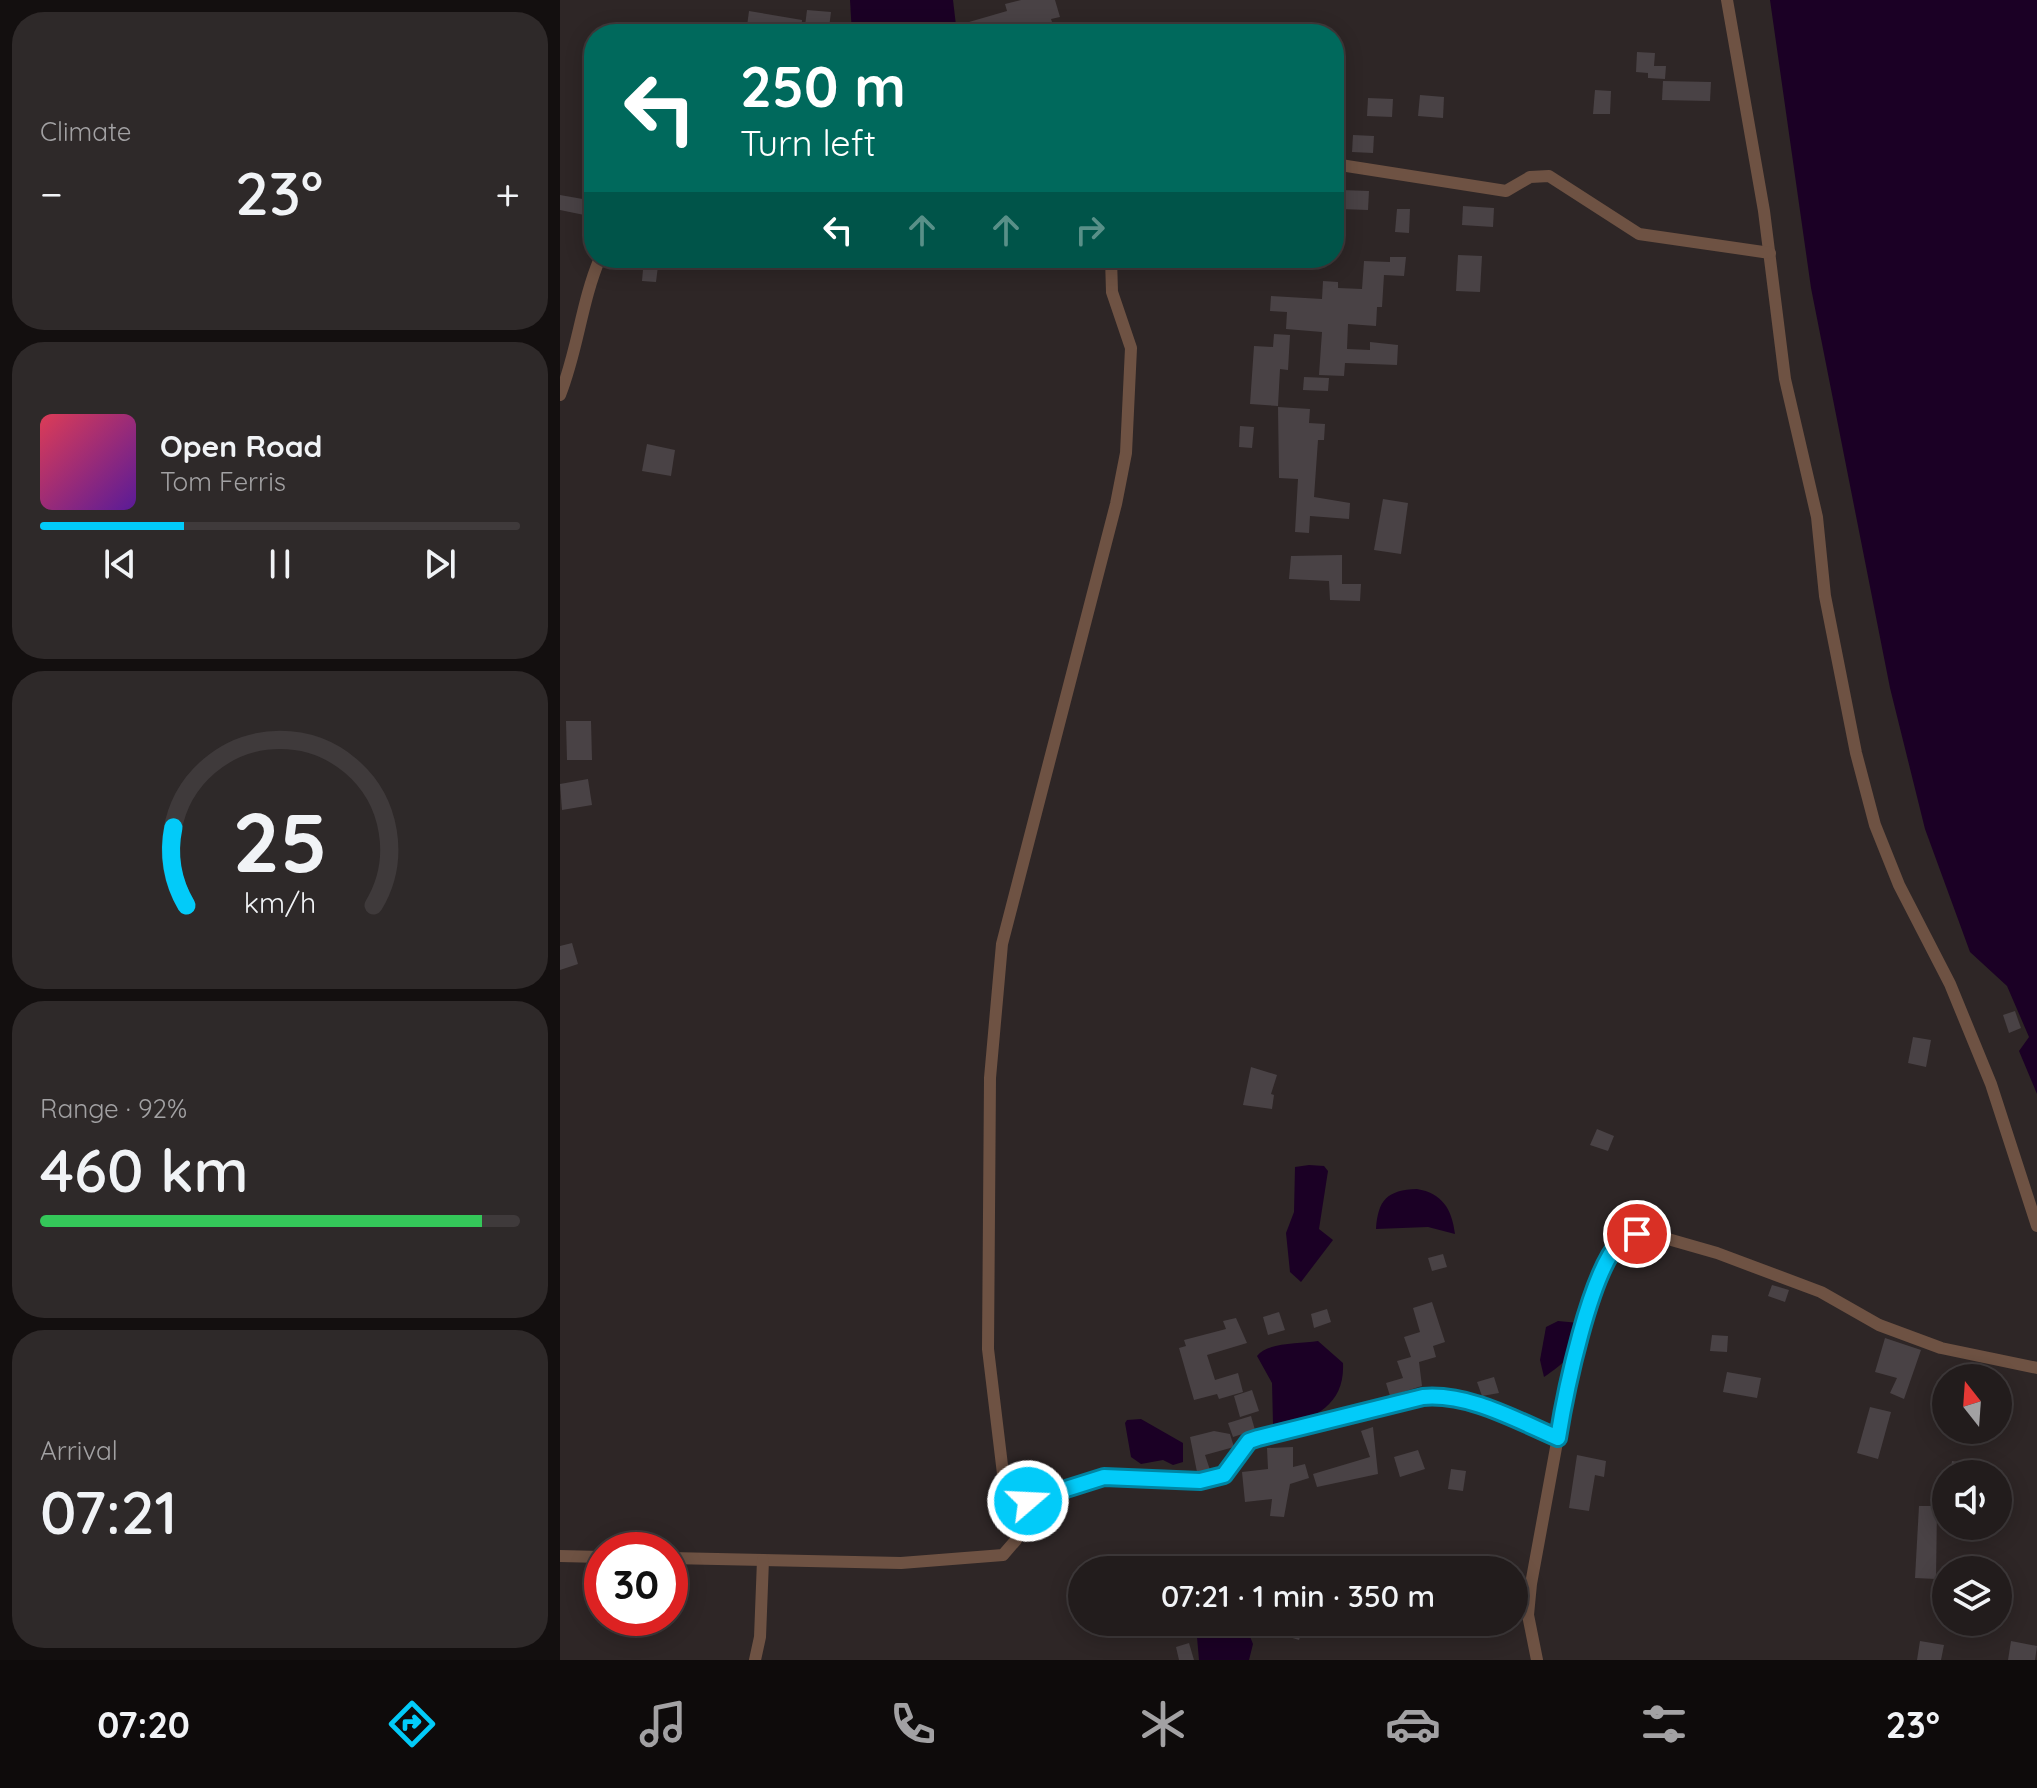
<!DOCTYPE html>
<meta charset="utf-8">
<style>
body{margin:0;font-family:Quicksand,sans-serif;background:#2e2929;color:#f1f3f6;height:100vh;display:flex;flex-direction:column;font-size:30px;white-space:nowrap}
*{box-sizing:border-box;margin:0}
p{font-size:26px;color:#a2a1a3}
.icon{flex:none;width:44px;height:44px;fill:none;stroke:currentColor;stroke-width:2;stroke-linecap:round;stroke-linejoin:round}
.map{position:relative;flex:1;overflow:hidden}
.side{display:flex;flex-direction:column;gap:12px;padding:12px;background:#130f0f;width:560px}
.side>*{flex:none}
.banner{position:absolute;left:24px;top:24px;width:760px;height:244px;border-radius:32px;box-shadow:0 4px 20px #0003,0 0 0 2px #3f3a3b;background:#00695c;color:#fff;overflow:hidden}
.needle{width:52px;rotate:343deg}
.buttons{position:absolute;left:1372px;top:1364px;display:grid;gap:16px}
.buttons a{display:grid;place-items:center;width:80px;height:80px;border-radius:50%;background:#221c1c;box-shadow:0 4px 20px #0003,0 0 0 2px #3f3a3b;font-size:40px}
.speed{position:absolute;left:24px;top:1532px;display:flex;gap:16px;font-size:40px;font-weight:700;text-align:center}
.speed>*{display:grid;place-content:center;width:104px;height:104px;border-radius:50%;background:#221c1c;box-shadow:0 4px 20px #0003,0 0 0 2px #3f3a3b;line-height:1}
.speed .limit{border:12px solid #d22;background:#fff;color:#111}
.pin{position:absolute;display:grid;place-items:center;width:68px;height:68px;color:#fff;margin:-34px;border:4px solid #fff;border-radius:50%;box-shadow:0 2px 8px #0007}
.me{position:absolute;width:88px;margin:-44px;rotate:71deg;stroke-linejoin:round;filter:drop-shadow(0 0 6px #0008)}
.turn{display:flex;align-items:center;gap:28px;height:168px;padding:0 24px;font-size:36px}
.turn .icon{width:104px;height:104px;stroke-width:2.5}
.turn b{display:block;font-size:56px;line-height:68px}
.lanes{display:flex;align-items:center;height:76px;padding:0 24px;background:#0003;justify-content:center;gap:40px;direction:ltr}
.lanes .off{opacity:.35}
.big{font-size:60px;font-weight:600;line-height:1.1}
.side .widget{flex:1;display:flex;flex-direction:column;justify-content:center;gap:12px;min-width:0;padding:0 28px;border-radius:32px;background:#2e2929}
.side .dial{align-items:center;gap:0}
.dial svg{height:208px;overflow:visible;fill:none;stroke:#3f3a3b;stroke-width:7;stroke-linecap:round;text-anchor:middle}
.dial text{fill:#f1f3f6;stroke:none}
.song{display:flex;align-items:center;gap:24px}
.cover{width:96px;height:96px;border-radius:12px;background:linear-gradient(135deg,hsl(350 70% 55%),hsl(270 70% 35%))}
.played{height:8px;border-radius:4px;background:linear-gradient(90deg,#02cbf9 30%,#3f3a3b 30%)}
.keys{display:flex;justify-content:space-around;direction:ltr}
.heat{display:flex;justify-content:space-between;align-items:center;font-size:44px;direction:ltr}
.charge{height:12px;border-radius:6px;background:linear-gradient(90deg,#34c759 92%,#3f3a3b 0)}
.trip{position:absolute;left:508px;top:1556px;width:460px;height:80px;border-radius:40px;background:#221c1c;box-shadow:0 4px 20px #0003,0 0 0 2px #3f3a3b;font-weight:600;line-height:80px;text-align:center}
.tabs{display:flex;height:128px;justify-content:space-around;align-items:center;background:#0e0b0b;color:#a2a1a3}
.tabs .icon{width:56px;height:56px}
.tabs .current{color:#02cbf9}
.tabs b{font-size:36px;color:#f1f3f6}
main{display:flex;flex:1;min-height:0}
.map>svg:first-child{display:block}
.water{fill:#1b0025}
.building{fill:#494245}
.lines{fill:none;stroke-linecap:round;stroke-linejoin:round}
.minor{stroke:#6e5243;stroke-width:12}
.route-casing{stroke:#0184a2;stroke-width:20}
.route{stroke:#02cbf9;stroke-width:14}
</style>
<main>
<section class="side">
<div class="widget"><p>Climate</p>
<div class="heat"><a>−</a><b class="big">23°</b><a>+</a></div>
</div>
<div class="widget">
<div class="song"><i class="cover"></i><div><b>Open Road</b><p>Tom Ferris</p></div></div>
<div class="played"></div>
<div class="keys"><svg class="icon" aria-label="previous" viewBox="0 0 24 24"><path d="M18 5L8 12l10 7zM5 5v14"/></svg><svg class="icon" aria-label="pause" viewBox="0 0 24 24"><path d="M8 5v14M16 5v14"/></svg><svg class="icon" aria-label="next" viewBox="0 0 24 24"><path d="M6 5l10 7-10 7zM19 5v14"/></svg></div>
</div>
<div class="widget dial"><svg viewBox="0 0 100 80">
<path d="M14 69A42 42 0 1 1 86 69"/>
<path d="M14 69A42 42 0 0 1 9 39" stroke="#02cbf9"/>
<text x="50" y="56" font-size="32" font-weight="700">25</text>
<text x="50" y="72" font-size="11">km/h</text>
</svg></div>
<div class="widget"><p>Range · 92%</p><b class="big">460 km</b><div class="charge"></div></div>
<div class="widget"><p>Arrival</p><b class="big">07:21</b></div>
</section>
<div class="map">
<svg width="1477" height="1660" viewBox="0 0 1477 1660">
<rect width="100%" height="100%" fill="#2e2626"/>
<!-- water -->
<g class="water">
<polygon points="290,0 393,0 397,34 292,34"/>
<polygon points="1210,0 1477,0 1477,1094 1459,1051 1469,1037 1447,986 1410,952 1365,829 1330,688 1251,288"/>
<polygon points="749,1165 764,1166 768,1171 759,1229 773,1240 741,1282 730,1272 726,1233 734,1212 735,1167"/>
<path d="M 857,1189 C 882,1193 892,1209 895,1234 L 868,1227 L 816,1229 C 818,1200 827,1190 857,1189 Z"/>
<path d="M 998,1321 L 1019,1323 C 1022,1350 1004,1363 984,1377 L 980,1360 L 986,1327 Z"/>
<path d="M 758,1341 L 783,1363 C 785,1404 757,1417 722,1428 L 713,1424 L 712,1383 L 697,1356 C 708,1342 739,1344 758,1341 Z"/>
<polygon points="581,1419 623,1443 623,1462 613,1465 603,1460 581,1464 571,1457 565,1423 567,1420"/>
<polygon points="646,1625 689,1634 693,1644 689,1660 639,1660 637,1637"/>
</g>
<!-- building -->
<g class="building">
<polygon points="461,0 495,0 500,17 491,19 493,25 487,27 489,34 412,34 409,22 447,11 445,4"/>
<polygon points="247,10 271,12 269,28 245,26"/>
<polygon points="189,11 242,20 241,34 186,34"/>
<polygon points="1077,52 1095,53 1094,66 1106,66 1105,79 1088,78 1088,73 1076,72"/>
<polygon points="1103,81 1151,82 1150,101 1102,100"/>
<polygon points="1035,90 1051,91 1050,114 1033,114"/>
<polygon points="860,95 884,97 883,118 858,116"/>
<polygon points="808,98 833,99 832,117 807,116"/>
<polygon points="793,135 814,136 813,153 792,152"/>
<polygon points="781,190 809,191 808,210 780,209"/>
<polygon points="0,195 34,201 34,217 0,210"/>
<polygon points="903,206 934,208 933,227 902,225"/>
<polygon points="837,209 850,209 849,233 835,232"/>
<polygon points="898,255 922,256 920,292 896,291"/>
<polygon points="830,257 846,257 844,276 824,275 822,307 817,307 816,326 788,324 787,349 810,350 810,342 838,345 837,365 785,363 784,376 759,375 762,332 726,329 727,312 710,311 711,296 762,299 763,281 778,282 778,288 802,289 804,261 830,262"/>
<polygon points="84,258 99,258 96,282 82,281"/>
<polygon points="714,334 730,335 728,370 720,369 718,406 690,404 694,346 713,347"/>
<polygon points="744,377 769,378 768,391 743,390"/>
<polygon points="718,407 750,409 749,423 765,424 764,440 758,440 754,497 790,503 789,519 750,516 749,533 735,532 738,479 719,478"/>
<polygon points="680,426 694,427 692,448 679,447"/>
<polygon points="87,444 115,450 111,476 82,471"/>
<polygon points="823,499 848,503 841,554 814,550"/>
<polygon points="782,555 782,584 801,584 800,601 770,600 769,581 729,579 731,556"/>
<polygon points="6,721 31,721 32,760 7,760"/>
<polygon points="28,779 32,805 2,810 0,784"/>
<polygon points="12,943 18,964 0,970 0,946"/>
<polygon points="1455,1011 1461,1028 1449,1033 1443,1015"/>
<polygon points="1353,1037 1371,1040 1366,1067 1348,1063"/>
<polygon points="691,1067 717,1075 711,1094 714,1095 712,1109 683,1105"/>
<polygon points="1037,1129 1054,1136 1048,1151 1030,1145"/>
<polygon points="883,1254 887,1267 872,1271 868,1258"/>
<polygon points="1212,1285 1229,1290 1225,1302 1208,1296"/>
<polygon points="872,1302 885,1342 873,1346 876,1357 859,1362 862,1386 830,1396 826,1383 843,1378 837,1361 851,1357 844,1337 860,1332 853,1308"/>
<polygon points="767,1309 771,1322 754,1328 751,1314"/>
<polygon points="719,1312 725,1330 708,1335 703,1317"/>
<polygon points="676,1318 687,1343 647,1355 655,1380 678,1373 683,1392 659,1399 657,1394 634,1400 619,1348 626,1346 624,1340 666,1329 663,1321"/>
<polygon points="1152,1335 1168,1336 1167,1352 1150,1351"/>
<polygon points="1325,1338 1361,1350 1344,1399 1330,1393 1337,1378 1315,1372"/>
<polygon points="1167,1372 1201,1378 1197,1398 1163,1392"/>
<polygon points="934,1377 939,1393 922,1396 917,1382"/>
<polygon points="692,1390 699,1411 680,1417 674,1396"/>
<polygon points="1310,1407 1331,1412 1318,1459 1297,1453"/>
<polygon points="691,1416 695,1430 673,1437 668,1423"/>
<polygon points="813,1427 818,1474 757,1487 753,1474 810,1457 801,1431"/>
<polygon points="654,1431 670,1434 674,1447 645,1455 650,1470 637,1472 630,1437"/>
<polygon points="733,1447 733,1467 745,1464 749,1478 730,1484 724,1517 710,1516 712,1499 685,1502 682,1472 708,1469 707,1448"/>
<polygon points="858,1450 865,1469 840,1477 834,1457"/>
<polygon points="1017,1455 1046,1461 1044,1477 1035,1475 1029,1511 1009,1508"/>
<polygon points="1392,1461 1430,1467 1429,1474 1390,1474"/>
<polygon points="891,1469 906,1471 903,1491 888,1489"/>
<polygon points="1359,1506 1377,1506 1376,1579 1355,1578"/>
<polygon points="691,1622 745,1622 739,1640 690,1625"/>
<polygon points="1360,1641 1384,1645 1381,1660 1357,1660"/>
<polygon points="1451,1641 1477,1646 1475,1660 1448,1660"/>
<polygon points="629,1643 634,1660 619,1660 616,1647"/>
</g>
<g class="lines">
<!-- minor -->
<g class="minor">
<polyline points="1167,0 1204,211 1225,379 1257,517 1265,596 1296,753 1315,825 1339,885 1390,984 1431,1084 1477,1226"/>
<polyline points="774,164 946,191 970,177 989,176 1079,234 1210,253"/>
<path d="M 0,395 C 18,350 21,303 40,258"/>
<polyline points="468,1501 451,1492 444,1482 428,1349 430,1078 442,944 556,504 566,453 571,348 552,292 551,258"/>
<polyline points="0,1556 42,1557"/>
<path d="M 110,1558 L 341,1563 L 443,1555 L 456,1540 L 468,1501 C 489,1490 520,1480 544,1477 C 582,1473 624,1490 661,1476 C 679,1469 681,1445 698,1438 L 863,1397 C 909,1393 956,1420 998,1438"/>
<polyline points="195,1660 200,1637 203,1560"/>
<polyline points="977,1660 968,1615 971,1584 1004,1404 1035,1288 1050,1256 1062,1240 1077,1234 1094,1235 1157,1253 1261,1292 1319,1325 1381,1348 1477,1368"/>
</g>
</g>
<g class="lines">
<defs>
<path id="route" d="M 468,1501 L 544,1477 L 640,1481 L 664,1475 L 689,1441 L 698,1438 L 863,1397 C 909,1393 956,1420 998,1438 C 1005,1394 1030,1271 1060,1242 C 1065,1238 1072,1236 1077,1234"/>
</defs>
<!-- route casing -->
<use href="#route" class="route-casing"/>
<!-- route -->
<use href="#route" class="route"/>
</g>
</svg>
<div class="buttons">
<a><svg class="needle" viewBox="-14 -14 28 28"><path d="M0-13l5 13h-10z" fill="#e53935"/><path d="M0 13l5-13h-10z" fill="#a2a1a3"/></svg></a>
<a><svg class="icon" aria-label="sound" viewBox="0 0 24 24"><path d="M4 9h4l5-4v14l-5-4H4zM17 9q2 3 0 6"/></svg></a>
<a><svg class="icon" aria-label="layers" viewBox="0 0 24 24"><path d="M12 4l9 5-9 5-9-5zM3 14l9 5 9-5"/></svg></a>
</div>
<div class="speed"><div class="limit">30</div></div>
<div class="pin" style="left:1077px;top:1234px;background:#d93025"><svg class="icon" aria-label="arrive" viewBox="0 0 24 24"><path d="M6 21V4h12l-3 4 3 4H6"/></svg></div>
<svg class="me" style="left:468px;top:1501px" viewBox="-20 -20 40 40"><circle r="17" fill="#02cbf9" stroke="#fff" stroke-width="3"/><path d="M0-11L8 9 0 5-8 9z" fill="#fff"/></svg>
<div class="trip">07:21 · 1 min · 350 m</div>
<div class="banner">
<div class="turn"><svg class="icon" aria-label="left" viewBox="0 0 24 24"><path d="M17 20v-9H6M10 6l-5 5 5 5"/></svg><div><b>250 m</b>Turn left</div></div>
<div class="lanes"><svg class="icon" aria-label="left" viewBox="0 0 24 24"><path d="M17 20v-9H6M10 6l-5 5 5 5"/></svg><svg class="icon off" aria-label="ahead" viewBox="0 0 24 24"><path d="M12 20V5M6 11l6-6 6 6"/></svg><svg class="icon off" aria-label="ahead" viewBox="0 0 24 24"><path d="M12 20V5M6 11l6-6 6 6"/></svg><svg class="icon off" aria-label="right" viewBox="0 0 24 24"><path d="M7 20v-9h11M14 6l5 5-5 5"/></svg></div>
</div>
</div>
</main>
<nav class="tabs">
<b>07:20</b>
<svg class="icon current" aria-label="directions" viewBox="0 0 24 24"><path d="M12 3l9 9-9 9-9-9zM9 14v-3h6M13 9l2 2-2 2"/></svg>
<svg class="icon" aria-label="music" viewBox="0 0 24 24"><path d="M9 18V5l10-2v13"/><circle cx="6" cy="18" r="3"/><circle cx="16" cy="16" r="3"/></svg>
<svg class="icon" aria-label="phone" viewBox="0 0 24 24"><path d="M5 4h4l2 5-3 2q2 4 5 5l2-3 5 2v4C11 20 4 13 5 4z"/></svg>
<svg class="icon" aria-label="climate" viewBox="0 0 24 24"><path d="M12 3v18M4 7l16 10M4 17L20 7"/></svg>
<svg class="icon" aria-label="car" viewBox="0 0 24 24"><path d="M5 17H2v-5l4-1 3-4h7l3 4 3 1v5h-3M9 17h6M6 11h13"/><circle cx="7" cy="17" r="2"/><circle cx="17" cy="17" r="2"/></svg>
<svg class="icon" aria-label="filters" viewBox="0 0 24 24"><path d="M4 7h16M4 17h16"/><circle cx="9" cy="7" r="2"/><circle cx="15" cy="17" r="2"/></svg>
<b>23°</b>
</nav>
